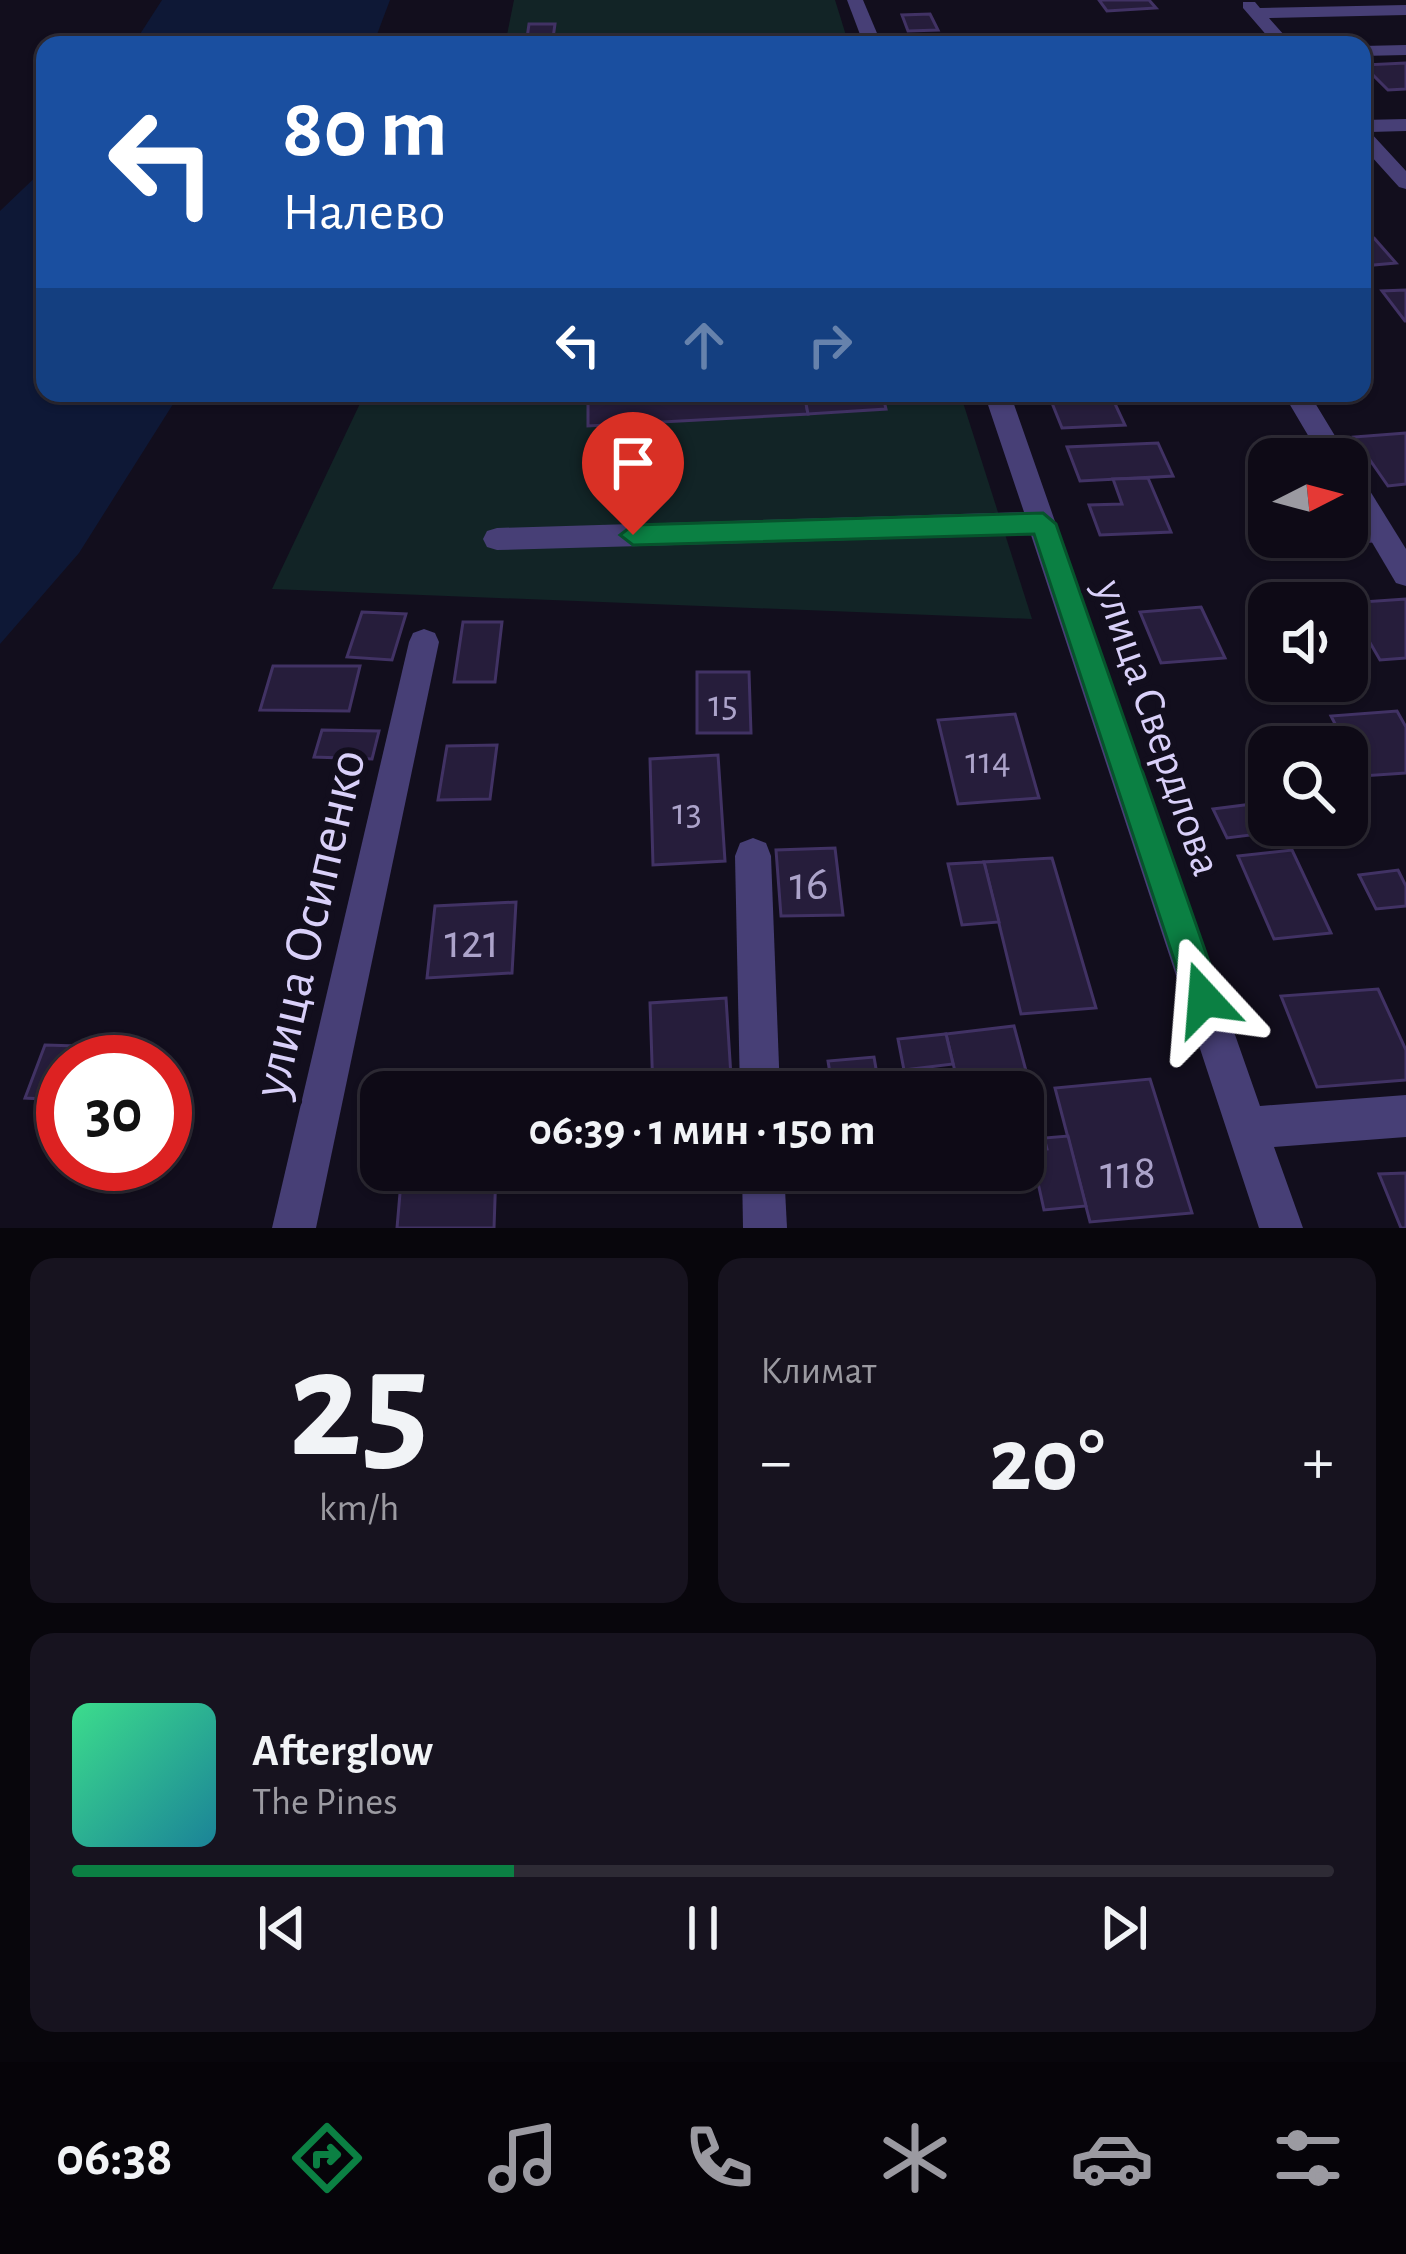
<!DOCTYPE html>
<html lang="ru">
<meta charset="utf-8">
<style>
body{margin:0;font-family:"Alegreya Sans",sans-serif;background:#17131f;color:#f1f3f6;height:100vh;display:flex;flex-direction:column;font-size:45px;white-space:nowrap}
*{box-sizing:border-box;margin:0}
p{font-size:39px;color:#9b9aa1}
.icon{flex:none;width:66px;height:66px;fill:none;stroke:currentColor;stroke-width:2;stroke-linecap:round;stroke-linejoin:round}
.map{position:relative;height:1228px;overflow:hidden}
.drawer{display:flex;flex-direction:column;gap:30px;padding:30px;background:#08060c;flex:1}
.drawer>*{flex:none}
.guide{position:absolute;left:36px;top:36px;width:1335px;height:366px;border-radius:24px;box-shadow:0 3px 9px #0004,0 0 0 3px #2e2b35;background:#1a4fa0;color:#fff;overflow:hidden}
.needle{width:78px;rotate:84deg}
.controls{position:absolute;left:1248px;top:438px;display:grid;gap:24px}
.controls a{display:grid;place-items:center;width:120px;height:120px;border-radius:24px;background:#0e0a16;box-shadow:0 3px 9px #0004,0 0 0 3px #2e2b35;font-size:60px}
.speed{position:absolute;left:36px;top:1035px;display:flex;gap:24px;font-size:60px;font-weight:700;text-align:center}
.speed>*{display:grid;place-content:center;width:156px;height:156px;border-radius:50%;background:#0e0a16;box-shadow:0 3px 9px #0004,0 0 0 3px #2e2b35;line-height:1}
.speed .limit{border:18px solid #d22;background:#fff;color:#111}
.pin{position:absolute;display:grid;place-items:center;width:102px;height:102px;color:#fff;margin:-123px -51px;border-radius:50% 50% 50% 0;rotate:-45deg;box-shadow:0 0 12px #0007}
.pin .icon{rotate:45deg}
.me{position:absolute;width:132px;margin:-66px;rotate:341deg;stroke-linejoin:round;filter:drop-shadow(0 0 9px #0008)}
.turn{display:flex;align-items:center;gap:42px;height:252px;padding:0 48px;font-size:54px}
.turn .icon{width:156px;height:156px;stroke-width:2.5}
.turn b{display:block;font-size:84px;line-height:102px}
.lanes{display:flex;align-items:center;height:114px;padding:0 48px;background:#0003;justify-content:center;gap:60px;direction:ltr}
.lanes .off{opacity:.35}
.big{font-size:90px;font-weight:600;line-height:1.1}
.drawer .tile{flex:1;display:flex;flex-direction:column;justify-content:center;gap:18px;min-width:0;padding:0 42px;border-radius:24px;background:#17131f}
.drawer .dial{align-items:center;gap:0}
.dial b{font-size:156px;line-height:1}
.song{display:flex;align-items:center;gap:36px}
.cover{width:144px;height:144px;border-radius:18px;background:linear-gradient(135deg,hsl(150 70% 55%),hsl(190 70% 35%))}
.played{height:12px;border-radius:6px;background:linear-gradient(90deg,#0b8043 35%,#2e2b35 35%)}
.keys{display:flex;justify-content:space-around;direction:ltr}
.heat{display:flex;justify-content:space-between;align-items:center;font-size:66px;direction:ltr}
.drawer .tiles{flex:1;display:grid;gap:30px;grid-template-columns:1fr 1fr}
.tile:last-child{grid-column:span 2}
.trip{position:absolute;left:360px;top:1071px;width:684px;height:120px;border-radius:24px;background:#0e0a16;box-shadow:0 3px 9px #0004,0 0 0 3px #2e2b35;font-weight:600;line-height:120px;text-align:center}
.dock{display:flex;height:192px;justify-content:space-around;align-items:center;background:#060409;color:#9b9aa1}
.dock .icon{width:84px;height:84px}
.dock .active{color:#0b8043}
.dock b{font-size:54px;color:#f1f3f6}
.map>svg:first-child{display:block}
.green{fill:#122426}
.water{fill:#0e1836}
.building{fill:#261d3b;stroke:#413264;stroke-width:3}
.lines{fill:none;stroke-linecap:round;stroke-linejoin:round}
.minor{fill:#473f76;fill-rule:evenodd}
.route{fill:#0b8043;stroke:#07532c;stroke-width:3}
.labels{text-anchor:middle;stroke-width:12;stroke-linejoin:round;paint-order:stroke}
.number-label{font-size:39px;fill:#aca3ca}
.street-label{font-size:45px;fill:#d9d0f9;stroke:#120e1d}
.near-number-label{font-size:48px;fill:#aca3ca}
.near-street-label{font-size:54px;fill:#d9d0f9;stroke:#120e1d}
</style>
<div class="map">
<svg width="1406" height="1228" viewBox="0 0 1406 1228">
<rect width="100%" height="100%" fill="#120e1d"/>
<!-- green -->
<g class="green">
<polygon points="514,0 835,0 849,45 505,45"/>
<polygon points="365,393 960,393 1032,619 272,589"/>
</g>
<!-- water -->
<g class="water">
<polygon points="162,0 390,0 373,45 133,45"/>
<polygon points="45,168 45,393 180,393 79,553 0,644 0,211"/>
</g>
<!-- building -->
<g class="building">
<polygon points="1099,0 1149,0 1156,8 1107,11"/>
<polygon points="930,14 938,30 908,31 902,15"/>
<polygon points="529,24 555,24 552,45 526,45"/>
<polygon points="1406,63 1406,89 1388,90 1363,65"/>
<polygon points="1374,238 1396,263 1362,266 1362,239"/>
<polygon points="1406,290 1406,321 1405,321 1382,291"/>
<polygon points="588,393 804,393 808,414 588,426"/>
<polygon points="804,393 882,393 886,409 808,414"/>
<polygon points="1048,393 1110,393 1125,425 1062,428"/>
<polygon points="1406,433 1406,484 1388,486 1354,437"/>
<polygon points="1158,443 1173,476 1080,481 1067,447"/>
<polygon points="1148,478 1171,532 1100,535 1089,505 1122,504 1113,479"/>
<polygon points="1347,499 1373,541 1310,544 1306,537 1347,537"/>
<polygon points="1406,599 1406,658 1380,660 1347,603"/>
<polygon points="1201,607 1225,658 1161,663 1140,612"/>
<polygon points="362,612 406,614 392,660 347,657"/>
<polygon points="463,622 502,622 495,682 454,682"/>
<polygon points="273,666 360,666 349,711 260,710"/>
<polygon points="697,672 749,672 751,733 697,733"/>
<polygon points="1397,711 1406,727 1406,773 1362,776 1331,716"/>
<polygon points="1015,714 1039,798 958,804 938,720"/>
<polygon points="322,730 379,731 372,759 314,757"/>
<polygon points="497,745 490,799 438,800 447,746"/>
<polygon points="718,755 725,861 653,865 650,759"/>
<polygon points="1268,802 1269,825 1279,825 1282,831 1227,838 1213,809"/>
<polygon points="835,848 843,915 781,916 776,850"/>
<polygon points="1292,850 1331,933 1274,939 1238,856"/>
<polygon points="1052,858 1096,1008 1021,1014 984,862"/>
<polygon points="984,862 999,922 962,925 948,864"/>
<polygon points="1398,870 1406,886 1406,906 1376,909 1359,875"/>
<polygon points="516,902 512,973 427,978 435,906"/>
<polygon points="1378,989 1406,1050 1406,1080 1317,1087 1281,996"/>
<polygon points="726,998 732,1092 653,1092 650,1003"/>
<polygon points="1014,1026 1044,1138 1047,1149 1023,1152 1023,1092 960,1092 946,1034"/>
<polygon points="946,1034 953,1064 904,1070 898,1039"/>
<polygon points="45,1045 109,1047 103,1062 63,1062 63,1100 25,1098"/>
<polygon points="874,1057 880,1092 833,1092 828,1061"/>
<polygon points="1150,1079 1192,1213 1090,1222 1055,1088"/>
<polygon points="1068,1136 1086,1206 1044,1210 1031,1151 1047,1149 1044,1138"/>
<polygon points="402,1170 496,1170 494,1228 397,1228"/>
<polygon points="1406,1173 1406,1228 1401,1228 1379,1174"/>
</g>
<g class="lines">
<!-- minor -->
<g class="minor">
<polygon points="847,0 863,0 882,45 864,45"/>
<polygon points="1243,2 1255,2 1260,8 1406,5 1406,15 1269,18 1293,45 1275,45 1243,8"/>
<polygon points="1406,45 1406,55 1362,56 1362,46"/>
<polygon points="1406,119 1406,131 1370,132 1406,171 1406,189 1399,187 1362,146 1362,120"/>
<polygon points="984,393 1010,393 1260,1106 1406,1095 1406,1137 1274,1147 1303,1228 1259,1228 1031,535 497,550 487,547 483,539 487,531 497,528 1024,512"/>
<polygon points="1283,393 1309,393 1349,459 1347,463 1347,459 1322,459"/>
<polygon points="1347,467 1357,470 1406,549 1406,586 1396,583 1347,500"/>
<polygon points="424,629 435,633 439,642 316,1228 272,1228 409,642 413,633"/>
<polygon points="753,838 766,843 771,856 780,1092 740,1092 735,856 740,843"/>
<polygon points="742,1170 784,1170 787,1228 743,1228"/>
</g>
</g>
<!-- route -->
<polygon class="route" points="1043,513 1056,524 1222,999 1217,1011 1204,1016 1192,1011 1187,999 1034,534 633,545 620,535 633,525"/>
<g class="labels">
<!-- number labels -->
<g class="number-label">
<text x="723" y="716">15</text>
<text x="988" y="773">114</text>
<text x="687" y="824">13</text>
</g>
<!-- street labels -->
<g class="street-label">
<text transform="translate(1160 727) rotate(71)" y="16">улица Свердлова</text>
</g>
<!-- near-number labels -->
<g class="near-number-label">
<text x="809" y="899">16</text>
<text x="472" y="957">121</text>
<text x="1128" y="1188">118</text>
</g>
<!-- near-street labels -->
<g class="near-street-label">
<text transform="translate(307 923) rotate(-77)" y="19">улица Осипенко</text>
</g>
</g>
</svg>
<div class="controls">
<a><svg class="needle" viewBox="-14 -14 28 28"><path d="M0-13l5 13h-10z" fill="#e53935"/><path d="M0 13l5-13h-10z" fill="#9b9aa1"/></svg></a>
<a><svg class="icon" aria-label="sound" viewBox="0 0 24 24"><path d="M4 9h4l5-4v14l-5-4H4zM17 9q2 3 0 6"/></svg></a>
<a><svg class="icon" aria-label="search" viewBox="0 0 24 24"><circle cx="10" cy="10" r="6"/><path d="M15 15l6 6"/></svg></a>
</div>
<div class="speed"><div class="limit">30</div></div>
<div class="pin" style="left:633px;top:535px;background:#d93025"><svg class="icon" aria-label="arrive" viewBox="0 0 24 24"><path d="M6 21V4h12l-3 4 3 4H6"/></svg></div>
<svg class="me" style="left:1204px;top:999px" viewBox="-20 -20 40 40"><path d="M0-17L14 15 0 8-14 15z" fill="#0b8043" stroke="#fff" stroke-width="4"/></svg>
<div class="trip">06:39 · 1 мин · 150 m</div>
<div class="guide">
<div class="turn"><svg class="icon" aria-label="left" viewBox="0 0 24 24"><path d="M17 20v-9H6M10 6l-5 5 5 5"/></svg><div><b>80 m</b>Налево</div></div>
<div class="lanes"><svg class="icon" aria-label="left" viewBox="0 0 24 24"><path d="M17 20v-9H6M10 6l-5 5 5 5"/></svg><svg class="icon off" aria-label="ahead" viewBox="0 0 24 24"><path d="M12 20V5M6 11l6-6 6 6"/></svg><svg class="icon off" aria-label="right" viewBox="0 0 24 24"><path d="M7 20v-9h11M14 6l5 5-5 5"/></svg></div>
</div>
</div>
<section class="drawer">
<div class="tiles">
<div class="tile dial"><b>25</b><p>km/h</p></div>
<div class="tile"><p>Климат</p>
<div class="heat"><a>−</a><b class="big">20°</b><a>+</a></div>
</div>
<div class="tile">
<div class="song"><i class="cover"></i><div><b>Afterglow</b><p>The Pines</p></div></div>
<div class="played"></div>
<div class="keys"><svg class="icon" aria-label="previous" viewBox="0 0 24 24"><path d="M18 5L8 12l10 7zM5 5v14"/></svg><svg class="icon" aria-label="pause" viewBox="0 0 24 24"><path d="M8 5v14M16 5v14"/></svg><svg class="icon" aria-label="next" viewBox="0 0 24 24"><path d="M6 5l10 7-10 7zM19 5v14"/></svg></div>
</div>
</div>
</section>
<nav class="dock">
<b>06:38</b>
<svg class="icon active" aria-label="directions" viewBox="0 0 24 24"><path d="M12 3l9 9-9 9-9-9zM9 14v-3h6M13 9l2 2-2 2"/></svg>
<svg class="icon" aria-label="music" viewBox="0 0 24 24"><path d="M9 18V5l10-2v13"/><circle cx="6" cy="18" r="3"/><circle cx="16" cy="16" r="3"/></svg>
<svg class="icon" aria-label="phone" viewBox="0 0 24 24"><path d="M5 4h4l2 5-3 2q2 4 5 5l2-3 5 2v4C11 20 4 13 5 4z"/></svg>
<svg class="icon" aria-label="climate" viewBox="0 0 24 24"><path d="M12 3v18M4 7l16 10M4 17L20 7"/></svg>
<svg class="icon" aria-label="car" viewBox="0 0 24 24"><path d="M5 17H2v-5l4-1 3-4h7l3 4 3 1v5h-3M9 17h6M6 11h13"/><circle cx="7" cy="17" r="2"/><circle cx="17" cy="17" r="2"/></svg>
<svg class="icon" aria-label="filters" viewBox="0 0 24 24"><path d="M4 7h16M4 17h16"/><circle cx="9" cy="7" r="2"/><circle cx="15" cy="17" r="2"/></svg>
</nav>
